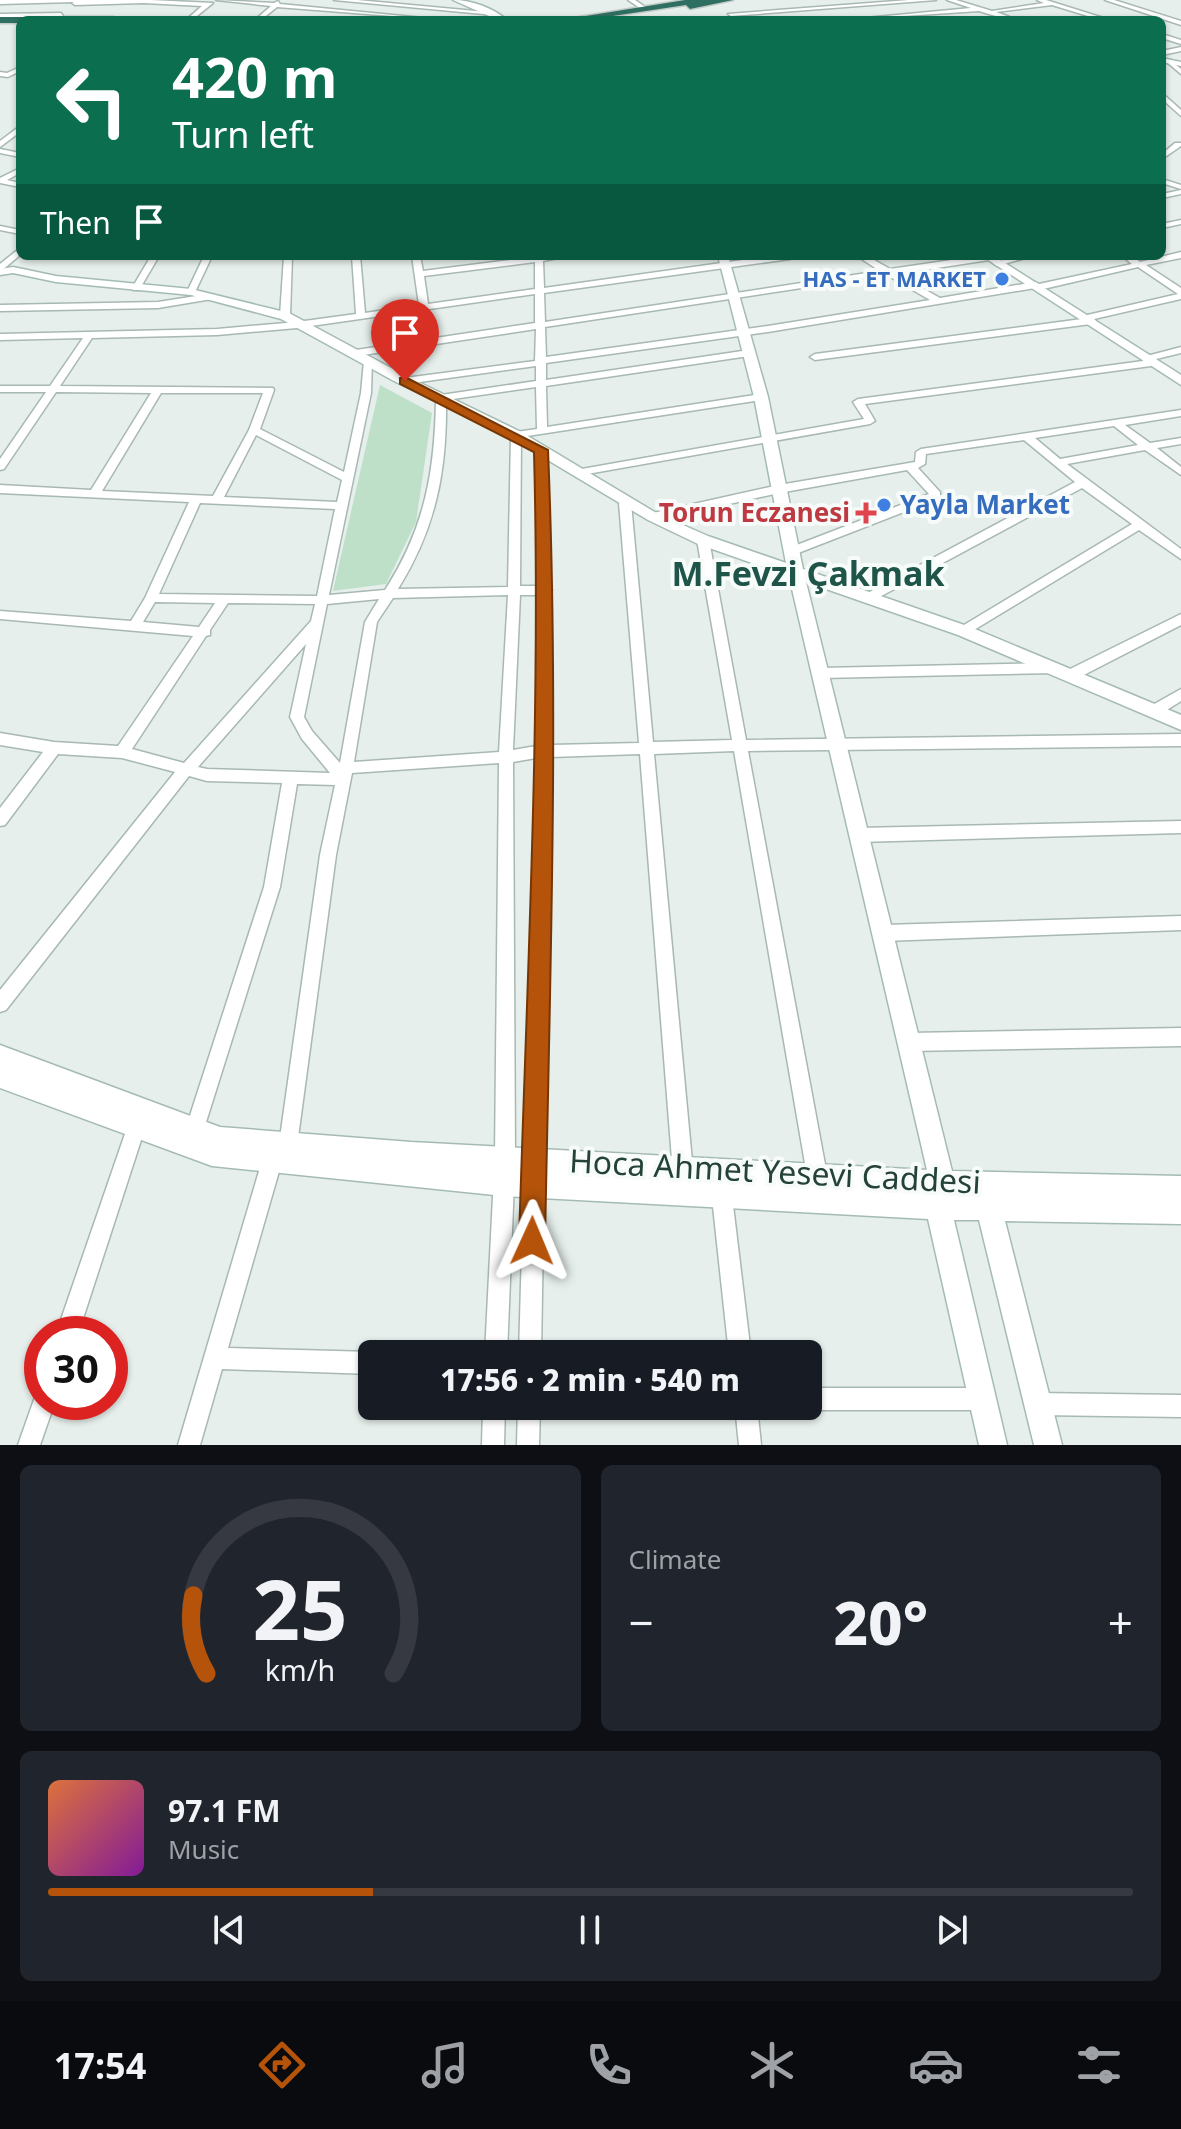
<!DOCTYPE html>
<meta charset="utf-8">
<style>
body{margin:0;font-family:"Noto Sans",sans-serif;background:#20242c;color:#f1f3f6;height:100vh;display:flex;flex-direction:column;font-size:30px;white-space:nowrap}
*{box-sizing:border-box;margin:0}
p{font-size:26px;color:#9ea1a6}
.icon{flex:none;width:44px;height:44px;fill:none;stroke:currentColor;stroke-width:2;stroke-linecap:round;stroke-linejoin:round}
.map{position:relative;height:1445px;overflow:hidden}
.details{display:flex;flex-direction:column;gap:20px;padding:20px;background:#0d0f14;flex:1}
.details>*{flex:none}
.banner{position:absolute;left:16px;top:16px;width:1150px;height:244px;border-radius:12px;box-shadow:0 2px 6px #0004;background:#0b6e4f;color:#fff;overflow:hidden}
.speed{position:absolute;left:24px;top:1316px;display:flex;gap:16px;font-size:40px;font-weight:700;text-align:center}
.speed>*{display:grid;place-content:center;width:104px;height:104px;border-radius:50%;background:#171b24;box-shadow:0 2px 6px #0004;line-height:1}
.speed .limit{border:12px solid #d22;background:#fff;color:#111}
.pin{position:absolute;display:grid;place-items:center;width:68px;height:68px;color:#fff;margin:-82px -34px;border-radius:50% 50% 50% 0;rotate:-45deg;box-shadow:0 0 8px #0007}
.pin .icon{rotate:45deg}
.me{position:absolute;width:88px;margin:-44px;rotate:1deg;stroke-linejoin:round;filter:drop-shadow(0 0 6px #0008)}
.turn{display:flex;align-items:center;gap:28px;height:168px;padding:0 24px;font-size:36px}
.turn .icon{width:104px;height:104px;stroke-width:2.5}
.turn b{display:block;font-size:56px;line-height:68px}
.then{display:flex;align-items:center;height:76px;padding:0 24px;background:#0003;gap:16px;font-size:30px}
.big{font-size:60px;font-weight:800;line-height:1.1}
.details .tile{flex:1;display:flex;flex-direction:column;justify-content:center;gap:12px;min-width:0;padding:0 28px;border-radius:12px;background:#20242c}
.details .dial{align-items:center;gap:0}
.dial svg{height:208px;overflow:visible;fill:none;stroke:#363941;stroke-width:7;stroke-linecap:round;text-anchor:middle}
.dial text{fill:#f1f3f6;stroke:none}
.song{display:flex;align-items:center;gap:24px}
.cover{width:96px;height:96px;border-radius:12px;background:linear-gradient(135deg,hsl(20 70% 55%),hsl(290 70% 35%))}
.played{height:8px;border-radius:4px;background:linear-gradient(90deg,#b45309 30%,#363941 30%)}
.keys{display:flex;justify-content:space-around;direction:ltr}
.heat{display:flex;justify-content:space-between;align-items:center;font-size:44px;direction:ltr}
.details .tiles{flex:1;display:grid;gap:20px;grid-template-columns:1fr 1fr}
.tile:last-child{grid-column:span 2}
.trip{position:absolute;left:358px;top:1340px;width:464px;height:80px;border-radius:12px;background:#171b24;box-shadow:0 2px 6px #0004;font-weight:800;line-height:80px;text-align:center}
.tabs{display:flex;height:128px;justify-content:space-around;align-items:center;background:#090b0e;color:#9ea1a6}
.tabs .icon{width:56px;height:56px}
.tabs .active{color:#b45309}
.tabs b{font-size:36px;color:#f1f3f6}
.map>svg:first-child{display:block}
.green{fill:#bfe0c8}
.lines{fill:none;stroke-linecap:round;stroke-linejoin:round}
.street-casing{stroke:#a8b8b2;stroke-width:3}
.secondary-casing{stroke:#a4bbb3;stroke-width:3}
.highway-casing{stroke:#c2cac8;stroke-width:3}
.street{fill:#fff;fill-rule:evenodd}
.secondary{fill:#fff;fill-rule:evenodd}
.highway{fill:#2f6f62;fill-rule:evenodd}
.route{fill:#b45309;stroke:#753606;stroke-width:2}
.shop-dot{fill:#3f7fe0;stroke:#f7fbf9;stroke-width:3}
.health-dot{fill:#e0444e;stroke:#f7fbf9;stroke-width:3}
.labels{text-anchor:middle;stroke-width:8;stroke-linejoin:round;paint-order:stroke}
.far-shop-label{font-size:22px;font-weight:bold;fill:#366cbe;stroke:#f7fbf9;text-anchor:end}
.shop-label{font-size:26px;font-weight:bold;fill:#366cbe;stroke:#f7fbf9;text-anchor:start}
.health-label{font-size:26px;font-weight:bold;fill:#be3a42;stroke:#f7fbf9;text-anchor:end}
.near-street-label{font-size:32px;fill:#24423a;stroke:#f7fbf9}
.district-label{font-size:34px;font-weight:bold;fill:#1f5548;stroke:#f7fbf9}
</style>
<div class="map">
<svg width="1181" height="1445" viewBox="0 0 1181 1445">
<rect width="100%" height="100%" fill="#e6efeb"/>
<!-- green -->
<polygon class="green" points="380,385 432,413 416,522 386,584 333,591"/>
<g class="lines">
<defs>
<g id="street">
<polygon points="0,0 150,0 213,3 192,20 186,20 202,6 144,3 75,5 72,3 74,2 0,4"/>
<polygon points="216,0 274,3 278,1 280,4 444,20 277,7 261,20 255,20 271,6"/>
<polygon points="334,0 357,0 497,13 494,15"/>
<polygon points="628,0 635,0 648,9 643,10"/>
<polygon points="909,0 936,0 731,16 728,14"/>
<polygon points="947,0 956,0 992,11 1044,3 1037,0 1046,0 1110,20 1101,20 1052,5 996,12 1018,20 1009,20 979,11 844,20 971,8"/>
<polygon points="1105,0 1114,0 1181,21 1181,25"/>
<polygon points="61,13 63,16 0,18 0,14"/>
<polygon points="1162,34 1181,40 1181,44 1162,38"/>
<polygon points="1181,47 1181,51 1162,55 1162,51"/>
<polygon points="1170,60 1181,69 1181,74 1168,63"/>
<polygon points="20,67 20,71 8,77 0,76 0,72 7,73"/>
<polygon points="1162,93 1181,110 1181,116 1162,99"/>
<polygon points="20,126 20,132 0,147 0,141"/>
<polygon points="1175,143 1181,143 1181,146 1162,159 1162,154"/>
<polygon points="0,149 20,153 20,157 0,153"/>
<polygon points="20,168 20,173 7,180 20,183 20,187 0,183 0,178"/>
<polygon points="1162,179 1181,185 1181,189 1162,183"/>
<polygon points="1181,190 1181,194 1162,198 1162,194"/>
<polygon points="1181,220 1181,224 1162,228 1162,224"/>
<polygon points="0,226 20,230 20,234 0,230"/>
<polygon points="20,248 20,255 0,272 0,264"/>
<path d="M 1181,252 L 1181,258 L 1146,265 L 1181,288 L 1181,299 L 1094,319 L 1096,321 L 1091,324 L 815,360 L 810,357 L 815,354 L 1082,319 L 1083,316 L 1178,294 L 1138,267 L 1039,290 L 1035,288 L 768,332 L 546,363 L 546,380 L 749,350 L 754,353 L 749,356 L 546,386 L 547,427 L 761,394 L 766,397 L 761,400 L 521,437 L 520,586 L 538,586 L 536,450 L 541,447 L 546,450 L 550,587 L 552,590 L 550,593 L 551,745 L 639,743 L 619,503 L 625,499 L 631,503 L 653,742 L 732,740 L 697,540 L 703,536 L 709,540 L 746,740 L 1181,734 L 1181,746 L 748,751 L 827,1175 L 824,1182 L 817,1185 L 810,1182 L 807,1175 L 734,751 L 654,754 L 693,1172 L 690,1179 L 683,1182 L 676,1179 L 673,1172 L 640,754 L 551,757 L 541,1354 L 519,1354 L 536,758 L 513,762 L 515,1157 L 507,1354 L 485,1354 L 495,1157 L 499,763 L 352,773 L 336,855 L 297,1145 L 295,1152 L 288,1154 L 281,1152 L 279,1145 L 320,855 L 335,785 L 297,784 L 280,887 L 201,1138 L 194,1140 L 187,1138 L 185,1131 L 264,887 L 282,783 L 207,781 L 189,776 L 6,1010 L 0,1012 L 0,990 L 175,772 L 122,758 L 58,754 L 5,825 L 0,826 L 0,808 L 43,752 L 0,745 L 0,733 L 54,742 L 118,746 L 193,636 L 0,619 L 0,611 L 131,621 L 145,598 L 189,502 L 0,493 L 0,485 L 91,490 L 151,393 L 56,392 L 4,469 L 0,470 L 0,459 L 46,392 L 0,392 L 0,386 L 50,386 L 83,338 L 0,340 L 0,334 L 217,329 L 297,322 L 356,314 L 352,256 L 360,256 L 365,313 L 419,305 L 412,256 L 420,256 L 423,271 L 542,256 L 568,256 L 543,261 L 544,288 L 772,256 L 794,256 L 790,259 L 544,293 L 545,322 L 880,271 L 857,256 L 867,256 L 890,269 L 979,256 L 993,256 L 989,260 L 897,274 L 940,298 L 1035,282 L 1039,284 L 1132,264 L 1122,256 L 1132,256 L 1140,262 ZM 535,262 L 535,289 L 428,304 L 424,276 ZM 887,275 L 930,300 L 768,326 L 546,357 L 545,327 ZM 535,294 L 535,323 L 356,350 L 351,353 L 356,356 L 536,329 L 535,361 L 405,378 L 400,381 L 405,384 L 536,366 L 536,381 L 441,395 L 436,398 C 435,471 425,528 385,590 L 329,595 L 371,393 L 372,359 L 364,361 L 361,393 L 344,472 L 260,429 L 274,390 L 273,388 L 60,386 L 92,338 L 217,335 L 297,328 ZM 536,387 L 537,429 L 516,432 L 511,435 L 508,587 L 398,589 C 436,528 447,471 446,400 ZM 161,393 L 263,393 L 249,430 L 213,496 L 102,491 ZM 256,435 L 342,480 L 337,502 L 224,497 ZM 200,503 L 335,509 L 317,596 L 159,594 ZM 508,595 L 499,752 L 354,762 L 377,622 L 393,598 ZM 520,595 L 538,595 L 536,746 L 513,750 ZM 379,599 L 365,622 L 340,763 L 312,731 L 304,717 L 327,604 ZM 155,602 L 215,603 L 199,627 L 143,622 ZM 228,603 L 315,604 L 311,621 L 184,763 L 132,749 L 206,636 L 210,635 L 210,630 ZM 306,644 L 290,717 L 302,739 L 330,773 L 207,769 L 198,767 Z"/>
<polygon points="151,256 159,256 139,290 133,290 132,288"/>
<polygon points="204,256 212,256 195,292 188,294 187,292"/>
<polygon points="284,256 292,256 290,316 285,319 280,316"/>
<polygon points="1017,256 1032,256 997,266 993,263"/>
<polygon points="209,294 213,297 212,299 158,308 0,311 0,305 158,302"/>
<polygon points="1181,347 1181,353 1152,360 1156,363 1151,366 865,404 875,421 870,424 576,476 570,473 576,470 864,419 853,402 858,399 1143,361 1143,357"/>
<path d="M 1181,410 L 1181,416 L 1125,425 L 1150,443 L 1181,438 L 1181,444 L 1157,448 L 1181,467 L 1181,475 L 1145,450 L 1067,464 L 1181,549 L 1181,559 L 1139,530 L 964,636 L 958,631 L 959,628 L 1132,524 L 1082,488 L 872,601 L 864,601 L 862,598 L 864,595 L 1075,482 L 1024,440 L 926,454 L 925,464 L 918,468 L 940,492 L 940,498 L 793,555 L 789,554 L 787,551 L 789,548 L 929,494 L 907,470 L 779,493 L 653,521 L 647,517 L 653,513 L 779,485 L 915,462 L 916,452 L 921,449 ZM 1114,426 L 1138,445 L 1060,459 L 1035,438 Z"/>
<polygon points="1181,614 1181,625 1076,679 1066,679 1064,675 1066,671"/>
<polygon points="1055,663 1062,668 1055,673 821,678 814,673 821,668"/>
<polygon points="1181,689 1181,701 1159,715 1149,715 1147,711 1149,707"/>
<polygon points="1181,821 1181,833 859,842 854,840 851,835 854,830 859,828"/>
<polygon points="1181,916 1181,930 884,941 878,938 876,933 878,928 884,925"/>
<polygon points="1181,1028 1181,1046 910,1051 904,1048 901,1042 904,1036 910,1033"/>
<polygon points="136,1119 143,1121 145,1128 78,1334 56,1334 127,1128 129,1121"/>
<polygon points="272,1151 279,1154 282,1161 228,1348 372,1352 376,1354 372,1354 372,1374 222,1369 200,1445 178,1445 262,1161 265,1154"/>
<polygon points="722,1187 729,1190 732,1197 751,1354 729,1354 712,1197 715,1190"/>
<polygon points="808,1388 982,1388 990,1391 993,1399 990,1407 982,1410 808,1410 800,1406 808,1406"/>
<polygon points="42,1392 42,1402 55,1402 40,1445 18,1445 36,1394"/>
<polygon points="1038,1393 1181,1395 1181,1417 1038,1415 1030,1412 1027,1404 1030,1396"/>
<polygon points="483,1406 505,1406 504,1445 482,1445"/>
<polygon points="518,1406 540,1406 539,1445 517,1445"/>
<polygon points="735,1406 757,1406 761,1445 739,1445"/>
</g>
<g id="secondary">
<path d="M 453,0 C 472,0 493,8 507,20 L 498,20 Z"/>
<polygon points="1162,58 1181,62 1181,66 1162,62"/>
<polygon points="718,256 728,256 768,397 803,569 970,627 1181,715 1181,730 958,635 806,582 952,1171 1181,1176 1181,1224 1005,1221 1062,1445 1034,1445 979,1220 954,1220 1007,1445 979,1445 928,1219 504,1196 212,1166 0,1088 0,1045 220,1127 411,1142 927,1170 789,576 698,544 648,520 511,438 394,381 281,319 191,295 56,282 13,273 0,275 0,269 13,267 56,276 191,289 289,313 404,375 521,432 658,514 708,536 786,563 754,397"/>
<polygon points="982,256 994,256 1181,375 1181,385"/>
</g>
<g id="highway">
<polygon points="685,0 733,0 690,9 686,5 586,20 561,20"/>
<polygon points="0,17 114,17 119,20 20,20 20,23 0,23"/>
</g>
</defs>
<!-- street casing -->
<use href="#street" class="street-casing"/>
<!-- secondary casing -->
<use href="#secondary" class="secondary-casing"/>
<!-- highway casing -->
<use href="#highway" class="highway-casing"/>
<!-- street -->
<use href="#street" class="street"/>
<!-- secondary -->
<use href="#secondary" class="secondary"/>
<!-- highway -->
<use href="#highway" class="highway"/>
</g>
<!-- route -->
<path class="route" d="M 405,377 L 548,450 C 559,713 550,977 545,1241 L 541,1250 L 532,1254 L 522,1250 L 519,1241 C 527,978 541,715 534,452 L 400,384 L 400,378 Z"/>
<!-- markers -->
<g class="shop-dot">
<circle cx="1002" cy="279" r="8"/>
<circle cx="884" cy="505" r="8"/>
</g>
<path class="health-dot" d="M862 501h8v8h8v8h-8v8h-8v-8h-8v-8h8z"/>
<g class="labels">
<!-- far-shop labels -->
<g class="far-shop-label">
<text x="986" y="287">HAS - ET MARKET</text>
</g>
<!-- shop labels -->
<g class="shop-label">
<text x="900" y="514">Yayla Market</text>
</g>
<!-- health labels -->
<g class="health-label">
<text x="850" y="522">Torun Eczanesi</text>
</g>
<!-- near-street labels -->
<g class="near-street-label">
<text transform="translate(775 1172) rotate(3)" y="11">Hoca Ahmet Yesevi Caddesi</text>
</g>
<!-- district labels -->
<g class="district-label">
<text x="808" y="586">M.Fevzi Çakmak</text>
</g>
</g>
</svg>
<div class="speed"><div class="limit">30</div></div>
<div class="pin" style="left:405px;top:381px;background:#d93025"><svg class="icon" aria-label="arrive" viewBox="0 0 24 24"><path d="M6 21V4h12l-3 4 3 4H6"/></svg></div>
<svg class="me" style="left:532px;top:1241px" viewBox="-20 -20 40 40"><path d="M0-17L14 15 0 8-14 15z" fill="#b45309" stroke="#fff" stroke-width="4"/></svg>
<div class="trip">17:56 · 2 min · 540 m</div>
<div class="banner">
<div class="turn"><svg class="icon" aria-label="left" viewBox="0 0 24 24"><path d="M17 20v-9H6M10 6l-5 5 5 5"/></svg><div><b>420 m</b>Turn left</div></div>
<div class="then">Then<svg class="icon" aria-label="arrive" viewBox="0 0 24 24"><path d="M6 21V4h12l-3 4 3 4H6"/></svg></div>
</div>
</div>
<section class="details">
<div class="tiles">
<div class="tile dial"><svg viewBox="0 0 100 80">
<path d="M14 69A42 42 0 1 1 86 69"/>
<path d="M14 69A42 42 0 0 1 9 39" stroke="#b45309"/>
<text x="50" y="56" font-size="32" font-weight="700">25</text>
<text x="50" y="72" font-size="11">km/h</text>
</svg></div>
<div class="tile"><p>Climate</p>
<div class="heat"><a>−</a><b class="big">20°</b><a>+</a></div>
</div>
<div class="tile">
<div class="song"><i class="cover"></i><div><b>97.1 FM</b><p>Music</p></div></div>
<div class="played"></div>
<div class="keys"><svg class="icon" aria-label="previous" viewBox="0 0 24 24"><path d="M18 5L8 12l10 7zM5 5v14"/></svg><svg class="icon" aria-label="pause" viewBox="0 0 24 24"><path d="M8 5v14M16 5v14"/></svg><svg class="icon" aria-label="next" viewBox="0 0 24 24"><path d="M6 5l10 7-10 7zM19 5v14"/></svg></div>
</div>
</div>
</section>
<nav class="tabs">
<b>17:54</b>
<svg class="icon active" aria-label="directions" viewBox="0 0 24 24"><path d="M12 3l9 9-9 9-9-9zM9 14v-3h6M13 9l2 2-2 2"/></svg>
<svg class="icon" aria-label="music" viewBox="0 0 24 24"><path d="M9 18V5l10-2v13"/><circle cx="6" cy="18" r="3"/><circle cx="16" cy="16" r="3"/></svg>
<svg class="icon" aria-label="phone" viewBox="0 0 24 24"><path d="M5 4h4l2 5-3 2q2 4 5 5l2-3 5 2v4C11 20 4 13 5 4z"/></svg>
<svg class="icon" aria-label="climate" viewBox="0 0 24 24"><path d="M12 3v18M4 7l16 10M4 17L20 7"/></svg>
<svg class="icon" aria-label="car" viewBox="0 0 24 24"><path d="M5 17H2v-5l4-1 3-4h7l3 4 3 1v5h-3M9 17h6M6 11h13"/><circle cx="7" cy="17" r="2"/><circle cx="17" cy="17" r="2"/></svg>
<svg class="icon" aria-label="filters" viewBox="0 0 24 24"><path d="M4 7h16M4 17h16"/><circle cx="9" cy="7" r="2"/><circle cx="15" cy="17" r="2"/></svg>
</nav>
